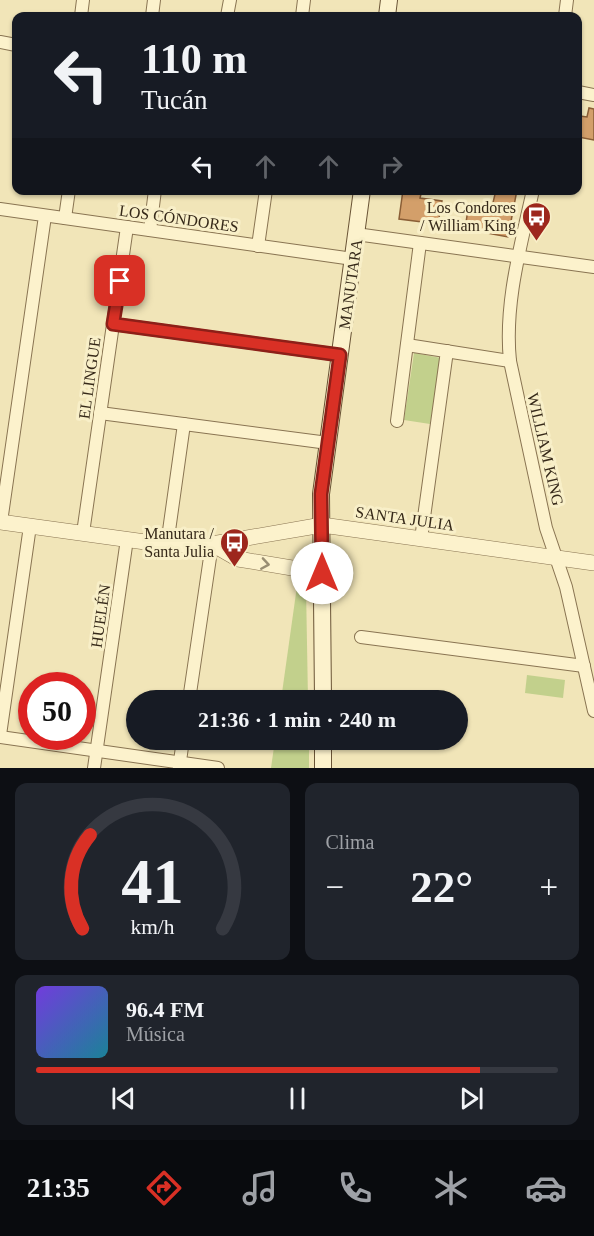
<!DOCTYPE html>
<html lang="es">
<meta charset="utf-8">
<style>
body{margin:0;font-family:Georgia,serif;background:#20242c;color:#f1f3f6;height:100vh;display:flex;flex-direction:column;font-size:22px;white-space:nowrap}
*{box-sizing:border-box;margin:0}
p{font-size:20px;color:#9ea1a6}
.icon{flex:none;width:33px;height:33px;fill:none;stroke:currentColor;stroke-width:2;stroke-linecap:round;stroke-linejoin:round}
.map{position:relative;height:768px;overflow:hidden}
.drawer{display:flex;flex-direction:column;gap:15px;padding:15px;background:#0d0f14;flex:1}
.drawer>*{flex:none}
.hud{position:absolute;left:12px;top:12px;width:570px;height:183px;border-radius:12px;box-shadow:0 2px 4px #0004;background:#171b24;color:#f1f3f6;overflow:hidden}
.speed{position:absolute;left:18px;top:672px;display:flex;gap:12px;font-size:30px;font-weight:700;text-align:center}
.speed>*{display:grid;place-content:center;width:78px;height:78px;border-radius:50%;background:#171b24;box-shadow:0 2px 4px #0004;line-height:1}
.speed .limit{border:9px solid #d22;background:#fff;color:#111}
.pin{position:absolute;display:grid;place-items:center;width:51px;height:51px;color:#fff;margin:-26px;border-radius:12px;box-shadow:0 3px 9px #0006}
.me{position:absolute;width:66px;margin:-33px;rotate:0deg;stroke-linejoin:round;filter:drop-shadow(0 0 4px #0008)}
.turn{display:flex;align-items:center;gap:21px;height:126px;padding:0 30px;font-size:27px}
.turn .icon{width:78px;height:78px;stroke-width:2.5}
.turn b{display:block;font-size:42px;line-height:51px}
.lanes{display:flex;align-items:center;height:57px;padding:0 30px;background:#0003;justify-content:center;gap:30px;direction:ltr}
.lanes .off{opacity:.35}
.big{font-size:45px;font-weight:700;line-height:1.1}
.drawer .widget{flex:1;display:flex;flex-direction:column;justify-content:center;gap:9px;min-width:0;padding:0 21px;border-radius:12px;background:#20242c}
.drawer .dial{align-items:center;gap:0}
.dial svg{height:156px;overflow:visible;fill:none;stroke:#363941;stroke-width:7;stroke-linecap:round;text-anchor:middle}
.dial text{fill:#f1f3f6;stroke:none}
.song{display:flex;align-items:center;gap:18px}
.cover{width:72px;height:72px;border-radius:9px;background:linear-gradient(135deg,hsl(260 70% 55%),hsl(190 70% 35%))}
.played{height:6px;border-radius:3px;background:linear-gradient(90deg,#d93025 85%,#363941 85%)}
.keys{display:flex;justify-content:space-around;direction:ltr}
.heat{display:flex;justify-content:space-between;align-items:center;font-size:33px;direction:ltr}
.drawer .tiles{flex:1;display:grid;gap:15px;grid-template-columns:1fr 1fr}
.widget:last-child{grid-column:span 2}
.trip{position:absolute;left:126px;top:690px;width:342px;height:60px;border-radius:30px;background:#171b24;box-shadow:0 2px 4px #0004;font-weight:700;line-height:60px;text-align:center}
.menu{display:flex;height:96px;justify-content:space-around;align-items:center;background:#090b0e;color:#9ea1a6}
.menu .icon{width:42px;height:42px}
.menu .current{color:#d93025}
.menu b{font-size:27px;color:#f1f3f6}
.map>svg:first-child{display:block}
.green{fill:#c2d08c}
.building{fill:#d39f6a;stroke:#8a5e36;stroke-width:1.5}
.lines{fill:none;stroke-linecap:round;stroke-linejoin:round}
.minor-casing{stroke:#897452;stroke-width:14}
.tertiary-casing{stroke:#897452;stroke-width:16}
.secondary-casing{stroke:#6a5436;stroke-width:18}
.minor{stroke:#fcf2cc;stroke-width:12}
.tertiary{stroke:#fcf2cc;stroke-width:15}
.secondary{stroke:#fcf2cc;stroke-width:16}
.oneway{stroke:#998e72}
.route-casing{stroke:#8d1f18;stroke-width:15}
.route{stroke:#d93025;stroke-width:10}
.labels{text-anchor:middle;stroke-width:6;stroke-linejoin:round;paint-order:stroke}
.poi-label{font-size:16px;fill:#362919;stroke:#f8efc8;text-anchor:end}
.street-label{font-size:16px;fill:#362919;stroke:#f8efc8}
</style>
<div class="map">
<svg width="594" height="768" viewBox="0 0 594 768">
<rect width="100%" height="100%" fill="#f1e5b8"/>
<!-- green -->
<g class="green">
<polygon points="414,353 441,358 430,424 404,420"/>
<polygon points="297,586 306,587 308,700 281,700"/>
<polygon points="527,675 565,680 563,698 525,693"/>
<polygon points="275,740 309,740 309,768 271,768"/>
</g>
<!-- building -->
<g class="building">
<polygon points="578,107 581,107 580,116 587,117 589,108 594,109 594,140 578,137"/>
<polygon points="403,190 422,190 420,198 442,201 438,224 399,219"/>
<polygon points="496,190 517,190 508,237 465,229 469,203 492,207"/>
</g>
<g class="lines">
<defs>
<g id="minor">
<polyline points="81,16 83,0"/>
<polyline points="152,16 154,0"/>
<polyline points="227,16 230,0"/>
<polyline points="302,16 304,0"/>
<polyline points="565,16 567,0"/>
<polyline points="0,42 16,45"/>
<polyline points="578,92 594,95"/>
<path d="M 533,190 C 521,245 504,304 510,361 L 546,528 L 566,587 L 594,711"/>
<polyline points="0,209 353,259"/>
<polyline points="65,218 69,190"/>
<polyline points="150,230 155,190"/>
<polyline points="356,234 594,267"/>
<polyline points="258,246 266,190"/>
<polyline points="113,324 340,355"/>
<polyline points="407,345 510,361"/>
<polyline points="100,413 328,443"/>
<polyline points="397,421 420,243"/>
<polyline points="1,522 45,216"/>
<polyline points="83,533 127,227"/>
<polyline points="421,539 447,351"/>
<polyline points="167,545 184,424"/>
<polyline points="361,637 584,666"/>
<polyline points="189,700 212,544"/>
<polyline points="0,735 30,526"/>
<polyline points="0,737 218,768"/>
<polyline points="94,768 127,539"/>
<polyline points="179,768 183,740"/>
</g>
<g id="tertiary">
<polyline points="0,522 167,545 212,544 322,525 594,563"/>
<polyline points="212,544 238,559 322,573"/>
</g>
<g id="secondary">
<polyline points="387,16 389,0"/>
<polyline points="323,700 321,494 362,190"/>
<polyline points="323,740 323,768"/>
</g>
</defs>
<!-- minor casing -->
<use href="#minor" class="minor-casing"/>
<!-- tertiary casing -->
<use href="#tertiary" class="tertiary-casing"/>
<!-- secondary casing -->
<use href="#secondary" class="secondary-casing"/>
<!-- minor -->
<use href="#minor" class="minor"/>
<!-- tertiary -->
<use href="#tertiary" class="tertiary"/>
<!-- secondary -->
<use href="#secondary" class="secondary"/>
</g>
<!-- one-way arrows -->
<defs><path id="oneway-chevron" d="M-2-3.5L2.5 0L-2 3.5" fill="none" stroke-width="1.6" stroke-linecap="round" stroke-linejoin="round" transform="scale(1.5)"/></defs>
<use class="oneway" href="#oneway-chevron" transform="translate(265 564) rotate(9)"/>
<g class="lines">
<defs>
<polyline id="route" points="120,281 113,324 340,355 321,494 322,573"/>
</defs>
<!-- route casing -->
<use href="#route" class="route-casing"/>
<!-- route -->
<use href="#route" class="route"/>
</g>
<!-- icons -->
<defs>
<symbol id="bus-pin" viewBox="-11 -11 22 30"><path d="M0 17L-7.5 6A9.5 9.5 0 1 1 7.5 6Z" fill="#9d271d" stroke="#f8efc8"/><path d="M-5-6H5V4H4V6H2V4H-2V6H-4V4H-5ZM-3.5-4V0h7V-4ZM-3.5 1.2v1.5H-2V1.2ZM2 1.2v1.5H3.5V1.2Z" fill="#fff"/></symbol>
</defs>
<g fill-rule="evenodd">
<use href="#bus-pin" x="520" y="200" width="33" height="45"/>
<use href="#bus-pin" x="218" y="526" width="33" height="45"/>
</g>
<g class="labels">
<!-- poi labels -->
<g class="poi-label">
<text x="516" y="213">Los Condores<tspan x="516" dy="18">/ William King</tspan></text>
<text x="214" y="539">Manutara /<tspan x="214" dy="18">Santa Julia</tspan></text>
</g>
<!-- street labels -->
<g class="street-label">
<text transform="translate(179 218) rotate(8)" y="6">LOS CÓNDORES</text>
<text transform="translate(350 284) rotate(-82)" y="6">MANUTARA</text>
<text transform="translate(89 378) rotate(-82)" y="6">EL LINGUE</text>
<text transform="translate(546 449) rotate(77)" y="6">WILLIAM KING</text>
<text transform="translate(405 518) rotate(8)" y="6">SANTA JULIA</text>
<text transform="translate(100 616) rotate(-82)" y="6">HUELÉN</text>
</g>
</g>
</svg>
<div class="speed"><div class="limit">50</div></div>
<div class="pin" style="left:120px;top:281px;background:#d93025"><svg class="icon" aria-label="arrive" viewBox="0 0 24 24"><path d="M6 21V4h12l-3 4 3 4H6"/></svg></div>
<svg class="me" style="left:322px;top:573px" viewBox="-20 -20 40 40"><circle r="19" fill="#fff"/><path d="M0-13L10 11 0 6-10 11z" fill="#d93025"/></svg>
<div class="trip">21:36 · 1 min · 240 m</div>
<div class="hud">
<div class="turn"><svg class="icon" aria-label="left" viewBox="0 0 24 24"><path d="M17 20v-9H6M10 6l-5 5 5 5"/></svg><div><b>110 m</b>Tucán</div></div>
<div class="lanes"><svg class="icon" aria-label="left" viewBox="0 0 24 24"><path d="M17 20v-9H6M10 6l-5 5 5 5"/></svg><svg class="icon off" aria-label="ahead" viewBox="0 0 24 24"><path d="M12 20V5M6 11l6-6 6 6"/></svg><svg class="icon off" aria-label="ahead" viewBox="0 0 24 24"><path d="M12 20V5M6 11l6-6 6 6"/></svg><svg class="icon off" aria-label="right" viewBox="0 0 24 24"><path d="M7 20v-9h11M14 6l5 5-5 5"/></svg></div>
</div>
</div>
<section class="drawer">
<div class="tiles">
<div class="widget dial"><svg viewBox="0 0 100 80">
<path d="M14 69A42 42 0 1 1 86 69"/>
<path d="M14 69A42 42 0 0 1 18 21" stroke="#d93025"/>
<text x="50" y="56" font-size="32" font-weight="700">41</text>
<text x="50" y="72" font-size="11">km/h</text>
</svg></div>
<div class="widget"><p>Clima</p>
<div class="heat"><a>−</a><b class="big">22°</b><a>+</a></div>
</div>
<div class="widget">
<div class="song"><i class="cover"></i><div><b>96.4 FM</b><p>Música</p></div></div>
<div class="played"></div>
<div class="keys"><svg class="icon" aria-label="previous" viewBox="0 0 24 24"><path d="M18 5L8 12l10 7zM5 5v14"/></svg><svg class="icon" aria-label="pause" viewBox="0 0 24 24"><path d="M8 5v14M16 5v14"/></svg><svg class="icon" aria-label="next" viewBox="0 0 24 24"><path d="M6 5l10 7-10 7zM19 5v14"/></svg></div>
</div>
</div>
</section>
<nav class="menu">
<b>21:35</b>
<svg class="icon current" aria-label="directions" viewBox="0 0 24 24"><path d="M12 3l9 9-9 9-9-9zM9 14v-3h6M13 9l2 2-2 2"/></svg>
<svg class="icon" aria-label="music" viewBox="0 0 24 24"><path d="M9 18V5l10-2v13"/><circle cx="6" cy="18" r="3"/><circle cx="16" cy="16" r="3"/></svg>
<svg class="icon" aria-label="phone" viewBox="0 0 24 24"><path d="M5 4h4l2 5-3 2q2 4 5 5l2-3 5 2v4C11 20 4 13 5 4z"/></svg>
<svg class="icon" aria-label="climate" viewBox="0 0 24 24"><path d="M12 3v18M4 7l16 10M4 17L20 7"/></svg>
<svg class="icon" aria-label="car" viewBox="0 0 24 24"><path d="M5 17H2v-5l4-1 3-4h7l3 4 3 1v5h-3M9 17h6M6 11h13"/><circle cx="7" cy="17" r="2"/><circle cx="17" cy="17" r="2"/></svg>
</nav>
